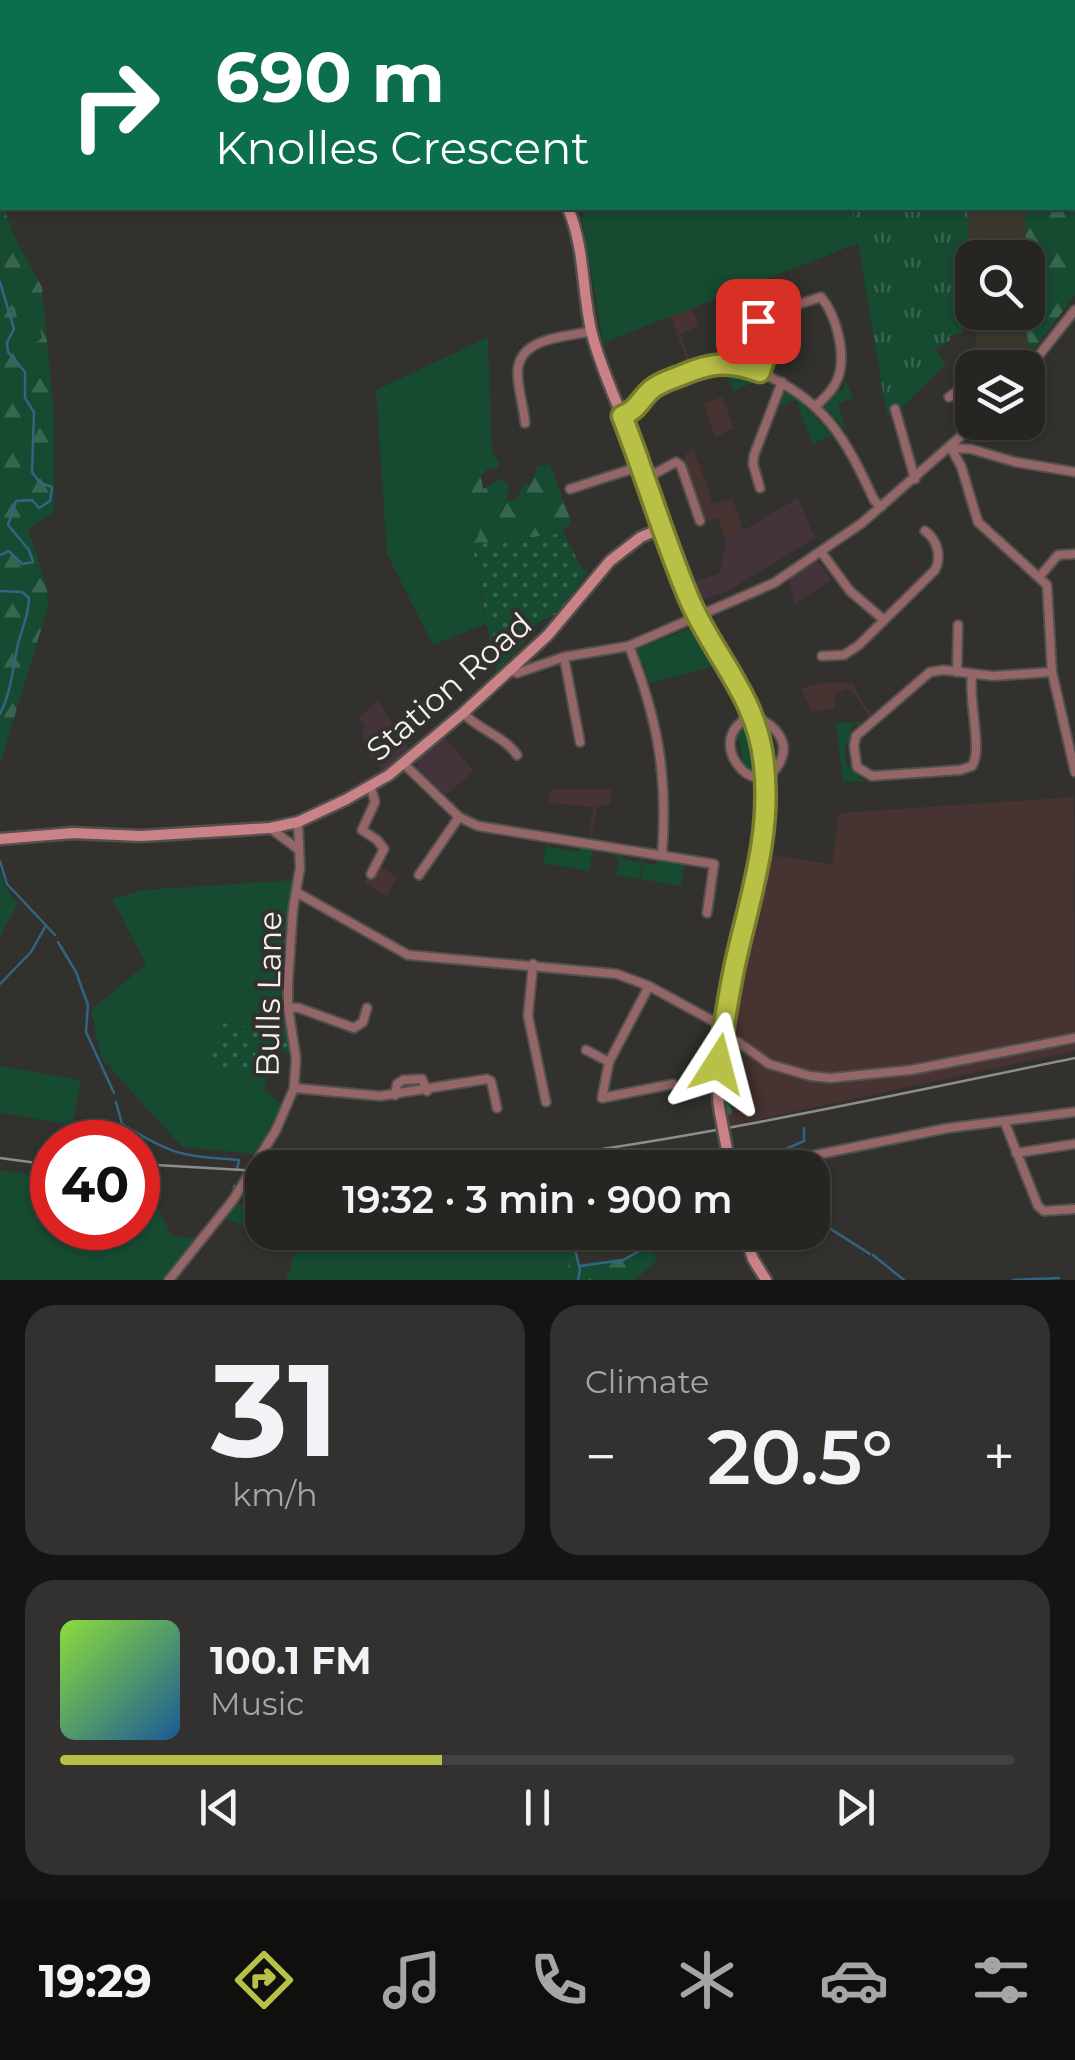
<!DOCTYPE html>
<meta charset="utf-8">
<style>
body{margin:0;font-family:Montserrat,sans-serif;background:#32312f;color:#f1f3f6;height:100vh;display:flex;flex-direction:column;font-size:38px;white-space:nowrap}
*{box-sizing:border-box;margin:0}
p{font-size:32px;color:#a4a5a5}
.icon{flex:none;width:55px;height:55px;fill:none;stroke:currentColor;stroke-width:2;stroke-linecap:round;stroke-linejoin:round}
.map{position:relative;height:1280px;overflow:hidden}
.drawer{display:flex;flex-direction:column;gap:25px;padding:25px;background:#151413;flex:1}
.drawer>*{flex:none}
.banner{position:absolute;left:0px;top:0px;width:1075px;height:210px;box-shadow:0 2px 8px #0004,0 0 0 2px #424240;background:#0b6e4f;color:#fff;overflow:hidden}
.fabs{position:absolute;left:955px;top:240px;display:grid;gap:20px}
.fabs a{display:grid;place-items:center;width:90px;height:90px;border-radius:20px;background:#262522;box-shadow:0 2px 8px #0004,0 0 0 2px #424240;font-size:50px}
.speed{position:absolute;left:30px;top:1120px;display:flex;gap:20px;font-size:50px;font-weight:700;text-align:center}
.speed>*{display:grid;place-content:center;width:130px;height:130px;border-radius:50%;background:#262522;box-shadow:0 2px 8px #0004,0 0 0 2px #424240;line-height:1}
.speed .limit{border:15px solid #d22;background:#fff;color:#111}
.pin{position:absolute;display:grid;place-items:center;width:85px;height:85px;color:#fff;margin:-42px;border-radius:20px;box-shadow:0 5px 15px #0006}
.me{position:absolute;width:110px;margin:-55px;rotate:9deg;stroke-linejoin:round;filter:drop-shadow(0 0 8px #0008)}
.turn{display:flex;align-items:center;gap:35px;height:210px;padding:0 50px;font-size:45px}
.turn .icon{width:130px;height:130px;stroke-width:2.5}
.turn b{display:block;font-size:70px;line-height:85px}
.big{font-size:75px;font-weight:600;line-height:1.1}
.drawer .tile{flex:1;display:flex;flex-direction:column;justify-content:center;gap:15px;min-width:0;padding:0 35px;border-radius:30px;background:#32312f}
.drawer .dial{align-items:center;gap:0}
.dial b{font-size:130px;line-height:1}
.song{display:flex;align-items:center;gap:30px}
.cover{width:120px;height:120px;border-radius:15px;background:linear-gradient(135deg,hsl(90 70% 55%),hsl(210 70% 35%))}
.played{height:10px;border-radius:5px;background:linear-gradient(90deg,#b9c046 40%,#424240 40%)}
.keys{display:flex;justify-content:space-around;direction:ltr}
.heat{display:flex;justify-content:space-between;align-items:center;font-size:55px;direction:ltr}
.drawer .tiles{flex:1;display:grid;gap:25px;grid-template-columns:1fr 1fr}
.tile:last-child{grid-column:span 2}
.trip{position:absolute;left:245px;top:1150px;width:585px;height:100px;border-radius:30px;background:#262522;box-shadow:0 2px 8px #0004,0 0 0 2px #424240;font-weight:600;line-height:100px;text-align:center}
.tab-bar{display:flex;height:160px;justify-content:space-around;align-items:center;background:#0f0f0e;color:#a4a5a5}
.tab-bar .icon{width:70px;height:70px}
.tab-bar .on{color:#b9c046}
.tab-bar b{font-size:45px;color:#f1f3f6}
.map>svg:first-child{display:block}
.commercial{fill:#45333c}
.industrial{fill:#473332}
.built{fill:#3a382d}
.grass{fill:#164a31}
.forest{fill:url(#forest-firs)}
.park{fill:url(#park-tufts)}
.garden{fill:url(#garden-dots)}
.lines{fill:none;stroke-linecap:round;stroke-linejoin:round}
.stream{stroke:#316682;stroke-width:2.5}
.street-casing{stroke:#51504c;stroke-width:12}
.secondary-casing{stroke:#51504c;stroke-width:15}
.street{stroke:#946668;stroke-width:8}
.secondary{stroke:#cb8286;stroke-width:10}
.rail{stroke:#8e8d8a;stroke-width:2.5}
.secondary-bridge-casing{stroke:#51504c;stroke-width:15;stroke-linecap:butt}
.secondary-bridge{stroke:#cb8286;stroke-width:10}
.route-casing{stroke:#787d2e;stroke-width:25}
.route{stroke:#b9c046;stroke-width:18}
.labels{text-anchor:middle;stroke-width:8;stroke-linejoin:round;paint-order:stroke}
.street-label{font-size:32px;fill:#f3f2ef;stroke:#32312d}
</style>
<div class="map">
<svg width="1075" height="1280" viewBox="0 0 1075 1280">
<defs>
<pattern id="forest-firs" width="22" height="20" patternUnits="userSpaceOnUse" patternTransform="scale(2.5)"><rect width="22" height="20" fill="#164a31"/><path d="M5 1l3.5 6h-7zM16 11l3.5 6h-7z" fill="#38654f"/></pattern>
<pattern id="park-tufts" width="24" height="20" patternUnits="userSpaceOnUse" patternTransform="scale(2.5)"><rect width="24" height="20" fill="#164a31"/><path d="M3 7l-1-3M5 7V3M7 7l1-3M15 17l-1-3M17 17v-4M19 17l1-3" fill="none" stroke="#38654f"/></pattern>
<pattern id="garden-dots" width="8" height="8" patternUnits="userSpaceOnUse" patternTransform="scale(2.5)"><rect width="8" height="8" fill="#164a31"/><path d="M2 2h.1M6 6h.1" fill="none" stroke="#38654f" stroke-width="1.8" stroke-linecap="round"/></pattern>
</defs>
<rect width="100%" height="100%" fill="#32312d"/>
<!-- commercial -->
<g class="commercial">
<polygon points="798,498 815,538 727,591 697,602 690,584 720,573 726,541"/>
<polygon points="817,561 832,580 795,604 789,579"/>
<polygon points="378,701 409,749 383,773 366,751 361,731 365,727 359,717"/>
<polygon points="444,737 474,771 445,795 418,769 417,758"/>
</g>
<!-- industrial -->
<g class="industrial">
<polygon points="692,309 699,326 680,334 691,364 687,363 671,316"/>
<polygon points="722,397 734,428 715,437 703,404"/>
<polygon points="693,447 713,504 732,498 744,530 726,541 718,518 704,522 684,457"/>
<polygon points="826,682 853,683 862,702 872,714 869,716 853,692 847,689 836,693 835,709 811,711 801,688"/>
<polygon points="551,789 611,789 610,804 597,807 592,838 589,837 593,807 549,803"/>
<polygon points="1074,797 1075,1051 729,1126 722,1102 721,1076 728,1024 769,855 832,864 839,813"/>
<polygon points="381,851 378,865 397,877 387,896 364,883"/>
</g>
<!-- built -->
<g class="built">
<polygon points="967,208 1025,208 1029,273 1028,258 972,258 972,281"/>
<polygon points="975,313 1024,313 1030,354 1017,367 982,367 977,351"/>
</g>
<!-- grass -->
<g class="grass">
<polygon points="588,208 852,208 859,243 603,343 582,218"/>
<polygon points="0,233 1,276 36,304 42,339 24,353 15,308 0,292"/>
<polygon points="750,321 754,332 760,336 756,338 758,356 763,358 759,365 740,358 720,357 712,335"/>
<path d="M 488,337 L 492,452 L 467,446 C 455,489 498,513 472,546 L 486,624 L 433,645 L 387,554 L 376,390 Z"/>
<polygon points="725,369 761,380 733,391"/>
<polygon points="842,382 847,382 853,398 838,404 846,430 825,407 836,390 841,392 845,385"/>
<polygon points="791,392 832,435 812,444 796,400 777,407 781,395"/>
<polygon points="696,626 720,665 650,683 637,649"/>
<polygon points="749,721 760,764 759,775 750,774 739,762 743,761 739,740 733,739 736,729"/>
<polygon points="862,722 859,727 855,724 849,730 852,734 850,742 845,743 846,766 851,766 864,781 843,782 836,723"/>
<polygon points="547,841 548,847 578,852 580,846 593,848 589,871 543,863"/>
<polygon points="614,851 623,852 622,859 639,862 643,856 639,879 616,875 619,858 613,856"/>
<polygon points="658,858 685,862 681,886 640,879 643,863 656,865"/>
<polygon points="0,869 6,889 18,903 0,937"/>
<polygon points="294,880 280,1008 288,1033 260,1028 210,1062 248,1074 254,1058 272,1063 264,1089 282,1105 255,1154 182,1147 101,1058 91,1010 146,964 112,899 142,890"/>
<polygon points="0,1066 81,1080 73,1125 0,1113"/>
<polygon points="0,1170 52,1177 52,1228 138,1228 138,1189 160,1192 158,1207 171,1235 196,1239 163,1280 0,1280"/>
<polygon points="237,1204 262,1204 262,1232 579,1233 576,1254 578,1264 569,1258 568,1280 286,1280 297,1246 226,1219"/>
</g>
<!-- forest -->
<g class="forest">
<polygon points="929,0 1075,0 1075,295 1030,354 1024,313 1028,312 1025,208 1072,208 1072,2 927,2"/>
<polygon points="0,197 14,236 42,287 54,415 54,512 28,529 47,589 48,607 0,764 0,292 15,308 24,352 42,338 36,304 1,276"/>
<path d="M 474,443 L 492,452 L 499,462 L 498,468 L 486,470 L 481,476 L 483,489 L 500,479 L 509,484 L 507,500 L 510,501 L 516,499 L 523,486 L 531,484 L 537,467 L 550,464 L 572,525 L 562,528 L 564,533 L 472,545 C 498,514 455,489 467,445 Z"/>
<path d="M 731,1049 L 745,1053 L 732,1114 L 726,1116 C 720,1096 721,1076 724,1055 Z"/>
<polygon points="652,1248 657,1260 635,1280 568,1280 569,1257 578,1264 622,1259"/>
</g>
<!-- park -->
<polygon class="park" points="852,208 967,208 972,299 957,301 963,333 949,336 950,340 935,350 946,364 902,407 887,416"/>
<!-- garden -->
<g class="garden">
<polygon points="564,533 581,567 588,572 558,613 537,623 529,637 496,672 472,545"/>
<polygon points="222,1023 288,1033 292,1054 280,1051 276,1064 254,1058 248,1075 210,1063"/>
</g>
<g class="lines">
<!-- stream -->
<g class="stream">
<polyline points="0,282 14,329 7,342 8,352 25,372 25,398 34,412 32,472 40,483 52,487 50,501 39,508 32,500 16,501 8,525 29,550 33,562 22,564 9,551 0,555"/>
<path d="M 0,591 L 22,592 L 29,598 C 29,615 22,628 18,644 C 13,667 11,693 0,714"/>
<polyline points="0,861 7,884 55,935"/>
<polyline points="58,942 76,972 88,1005 86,1032 114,1093"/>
<polyline points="0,984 31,952 45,927"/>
<path d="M 116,1102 L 122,1124 C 172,1155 181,1156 239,1160 L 237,1170"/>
<polyline points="774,1149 779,1152 804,1141 804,1128"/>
<polyline points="234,1190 234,1186"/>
<polyline points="242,1194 262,1193"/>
<polyline points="812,1214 815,1219 870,1254"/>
<polyline points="502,1232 573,1241 580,1270 578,1280"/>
<polyline points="873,1255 904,1280"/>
<polyline points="580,1266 623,1260 671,1234"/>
<polyline points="1013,1280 1059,1278"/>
</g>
<defs>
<g id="street">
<polyline points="477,0 478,2"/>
<path d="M 790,307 L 821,297 C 837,316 848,359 836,382 C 832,392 823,399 815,407"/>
<polyline points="758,321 767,351 760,373"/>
<polyline points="1028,369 1075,310"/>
<polyline points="949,397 972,380"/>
<polyline points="895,409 915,479"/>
<path d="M 622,416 C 638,410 639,400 650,390 C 664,379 690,370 707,365 C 725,359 742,365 759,372 C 824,399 846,439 874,500 L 881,507"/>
<path d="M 525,423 C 524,406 516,385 518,368 C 523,336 568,337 592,331"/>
<polyline points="951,448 961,466 978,522 1047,585 1052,672 1075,772"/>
<polyline points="952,448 971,449 1015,462 1075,472"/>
<polyline points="645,479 676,462 681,466 700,521"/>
<polyline points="760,488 753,464 754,455 782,382"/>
<polyline points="570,489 641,466"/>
<polyline points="822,553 850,591 884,620"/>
<polyline points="1039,577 1058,555 1075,554"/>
<path d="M 629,646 C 658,719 668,777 662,855"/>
<path d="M 822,656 L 844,655 L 859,645 L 935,570 C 942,557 937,539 925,531"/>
<polyline points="564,657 580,742"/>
<polyline points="511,670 517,673 564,657 629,646 774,583 862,523 977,422"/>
<polyline points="957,672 958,625"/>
<path d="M 972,675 C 968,702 983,749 972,766 L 960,770 L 872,776 L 857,767 L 854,746 L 856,736 L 930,672 L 944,670 L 993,676 L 1052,672"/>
<path d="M 463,713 C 479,730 504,736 517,755"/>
<path d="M 753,716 C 774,724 792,741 779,764 C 755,807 699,736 753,716 Z"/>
<polyline points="403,763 459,817 478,826 714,864 707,913"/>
<polyline points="371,788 375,802 362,830 377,840 384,849 371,874"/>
<polyline points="270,828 299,850"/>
<polyline points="419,875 459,817"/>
<polyline points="296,892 408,955 617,974 649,986 724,1027"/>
<polyline points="533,964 528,1016 546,1102"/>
<polyline points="649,986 609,1062 602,1098 673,1084"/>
<polyline points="288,1007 299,1008 354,1028 363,1022 367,1008"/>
<polyline points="722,1038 738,1042 769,1064 810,1076 830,1078 911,1070 1075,1038"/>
<polyline points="586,1050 609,1062"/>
<polyline points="294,1088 380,1096 487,1079 491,1081 497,1108"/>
<polyline points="395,1095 397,1084 403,1080 422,1079 427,1091"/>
<polyline points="1005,1123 1038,1206 1044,1211 1075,1209"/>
<polyline points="1016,1153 1075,1144"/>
<polyline points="729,1161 744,1168"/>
<polyline points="751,1168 948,1128 1075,1112"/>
<polyline points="169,1280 233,1200 276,1130 294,1088 296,1058 288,1007 288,982 293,909 300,868 298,822"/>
</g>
<g id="secondary">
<polyline points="372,0 374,2"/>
<path d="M 568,208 C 586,252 581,289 592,334 C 602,373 621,410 634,448 C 653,500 667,553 691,604 C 719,665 762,704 765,776 C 770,866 734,950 722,1038 C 719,1063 715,1087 720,1113"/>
<polyline points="0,839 73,833 141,836 270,828 298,822 345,800 389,775 463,713 548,635 610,561 641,537 660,529"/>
<polyline points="744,1232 753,1259 766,1280"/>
</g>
</defs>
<!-- street casing -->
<use href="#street" class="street-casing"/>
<!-- secondary casing -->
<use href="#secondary" class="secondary-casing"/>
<!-- street -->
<use href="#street" class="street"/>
<!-- secondary -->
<use href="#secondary" class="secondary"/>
<!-- rail -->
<g class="rail">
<polyline points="0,1158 52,1165"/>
<polyline points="138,1164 262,1171"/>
<path d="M 457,1168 C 666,1146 870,1100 1075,1058"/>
</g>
<defs>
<polyline id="secondary-bridge" points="720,1113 728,1155"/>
</defs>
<!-- secondary-bridge casing -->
<use href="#secondary-bridge" class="secondary-bridge-casing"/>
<!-- secondary-bridge -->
<use href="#secondary-bridge" class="secondary-bridge"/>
</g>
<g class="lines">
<defs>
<path id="route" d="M 718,1064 C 724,1026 729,988 738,951 C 753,888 771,831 764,765 C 758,698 715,658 690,601 C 664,540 646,477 622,416 C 638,410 640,399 652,389 C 661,382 672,379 682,375 C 712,362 730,361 760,372 L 767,351 L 758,321"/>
</defs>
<!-- route casing -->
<use href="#route" class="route-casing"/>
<!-- route -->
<use href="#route" class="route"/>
</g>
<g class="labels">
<!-- street labels -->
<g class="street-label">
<text transform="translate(449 687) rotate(-41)" y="11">Station Road</text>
<text transform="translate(269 994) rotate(-89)" y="11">Bulls Lane</text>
</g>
</g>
</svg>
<div class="fabs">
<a><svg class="icon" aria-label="search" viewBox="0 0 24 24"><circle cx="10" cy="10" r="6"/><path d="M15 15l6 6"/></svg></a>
<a><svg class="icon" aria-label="layers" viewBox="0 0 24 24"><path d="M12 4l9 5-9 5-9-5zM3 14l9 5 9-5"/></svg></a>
</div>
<div class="speed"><div class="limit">40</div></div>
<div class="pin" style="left:758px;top:321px;background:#d93025"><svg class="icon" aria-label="arrive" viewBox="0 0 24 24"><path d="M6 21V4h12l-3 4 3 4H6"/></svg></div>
<svg class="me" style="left:718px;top:1064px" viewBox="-20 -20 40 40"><path d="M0-17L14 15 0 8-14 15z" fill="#b9c046" stroke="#fff" stroke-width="4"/></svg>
<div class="trip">19:32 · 3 min · 900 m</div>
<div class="banner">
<div class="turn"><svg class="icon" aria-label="right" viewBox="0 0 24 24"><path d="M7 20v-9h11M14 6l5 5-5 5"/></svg><div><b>690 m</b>Knolles Crescent</div></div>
</div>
</div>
<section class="drawer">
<div class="tiles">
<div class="tile dial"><b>31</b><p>km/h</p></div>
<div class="tile"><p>Climate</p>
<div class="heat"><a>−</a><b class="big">20.5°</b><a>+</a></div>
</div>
<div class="tile">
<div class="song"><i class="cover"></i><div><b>100.1 FM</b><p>Music</p></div></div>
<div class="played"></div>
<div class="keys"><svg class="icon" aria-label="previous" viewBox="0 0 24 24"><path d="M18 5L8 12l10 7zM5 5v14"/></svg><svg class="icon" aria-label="pause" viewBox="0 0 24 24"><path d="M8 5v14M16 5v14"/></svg><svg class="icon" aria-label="next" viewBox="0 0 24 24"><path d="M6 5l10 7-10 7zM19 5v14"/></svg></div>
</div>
</div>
</section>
<nav class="tab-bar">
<b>19:29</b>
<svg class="icon on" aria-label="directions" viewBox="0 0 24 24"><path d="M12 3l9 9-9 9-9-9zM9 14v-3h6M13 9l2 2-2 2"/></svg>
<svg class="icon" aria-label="music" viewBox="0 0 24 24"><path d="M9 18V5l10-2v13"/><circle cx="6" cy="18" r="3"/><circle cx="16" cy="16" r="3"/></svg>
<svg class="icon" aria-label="phone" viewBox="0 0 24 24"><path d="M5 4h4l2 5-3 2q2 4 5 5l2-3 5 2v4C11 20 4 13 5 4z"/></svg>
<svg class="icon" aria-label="climate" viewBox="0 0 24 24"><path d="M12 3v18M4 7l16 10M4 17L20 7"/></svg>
<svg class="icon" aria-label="car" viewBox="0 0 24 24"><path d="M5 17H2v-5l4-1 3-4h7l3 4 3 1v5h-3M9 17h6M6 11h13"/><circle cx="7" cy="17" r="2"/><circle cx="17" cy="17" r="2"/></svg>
<svg class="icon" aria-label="filters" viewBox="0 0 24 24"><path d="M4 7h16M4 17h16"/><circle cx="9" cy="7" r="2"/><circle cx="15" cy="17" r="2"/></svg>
</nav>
